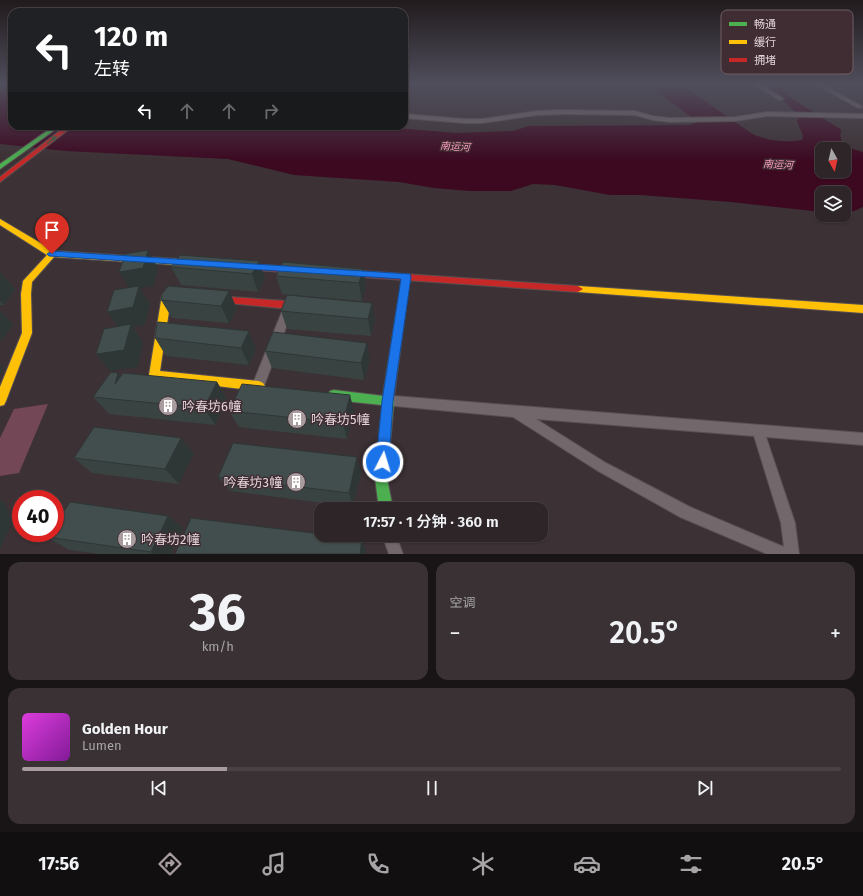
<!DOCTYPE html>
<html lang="zh">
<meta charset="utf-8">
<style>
body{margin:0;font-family:"Fira Sans","Noto Sans SC",sans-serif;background:#393133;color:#f1f3f6;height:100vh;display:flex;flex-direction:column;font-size:15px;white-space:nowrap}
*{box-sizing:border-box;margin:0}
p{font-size:13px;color:#a7a5a7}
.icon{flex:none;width:22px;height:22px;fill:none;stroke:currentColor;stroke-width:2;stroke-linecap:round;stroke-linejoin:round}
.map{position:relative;height:554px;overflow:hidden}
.panel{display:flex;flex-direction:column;gap:8px;padding:8px;background:#191415;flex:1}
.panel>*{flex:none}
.guide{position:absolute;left:8px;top:8px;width:400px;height:122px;border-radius:12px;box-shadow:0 1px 3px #0004,0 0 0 1px #484244;background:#202124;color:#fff;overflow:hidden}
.needle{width:26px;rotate:172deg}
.fabs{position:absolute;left:815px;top:142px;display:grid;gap:8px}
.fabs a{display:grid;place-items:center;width:36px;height:36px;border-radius:8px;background:#2d2527;box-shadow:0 1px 3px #0004,0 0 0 1px #484244;font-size:20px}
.speed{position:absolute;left:12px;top:490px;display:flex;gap:8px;font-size:20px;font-weight:700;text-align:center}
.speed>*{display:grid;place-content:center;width:52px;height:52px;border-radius:50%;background:#2d2527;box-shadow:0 1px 3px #0004,0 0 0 1px #484244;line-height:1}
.speed .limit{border:6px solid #d22;background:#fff;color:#111}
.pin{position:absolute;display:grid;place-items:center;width:34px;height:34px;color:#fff;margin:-41px -17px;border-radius:50% 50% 50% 0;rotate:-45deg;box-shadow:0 0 4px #0007}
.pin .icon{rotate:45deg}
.me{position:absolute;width:44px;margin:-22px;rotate:5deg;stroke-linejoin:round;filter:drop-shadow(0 0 3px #0008)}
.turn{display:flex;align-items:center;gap:14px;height:84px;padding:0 20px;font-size:18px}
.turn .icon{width:52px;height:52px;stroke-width:2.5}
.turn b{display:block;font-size:28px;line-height:34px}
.lanes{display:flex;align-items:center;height:38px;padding:0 20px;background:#0003;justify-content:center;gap:20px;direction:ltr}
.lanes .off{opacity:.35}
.big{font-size:30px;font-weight:600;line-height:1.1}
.panel .widget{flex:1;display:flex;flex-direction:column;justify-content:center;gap:6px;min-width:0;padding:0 14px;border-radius:12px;background:#393133}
.panel .dial{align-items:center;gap:0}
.dial b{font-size:52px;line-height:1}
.song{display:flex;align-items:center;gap:12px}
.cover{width:48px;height:48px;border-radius:6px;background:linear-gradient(135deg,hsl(300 70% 55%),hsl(290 70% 35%))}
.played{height:4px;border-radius:2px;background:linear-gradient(90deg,#a89c9f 25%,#484244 25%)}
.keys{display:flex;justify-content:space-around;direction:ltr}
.heat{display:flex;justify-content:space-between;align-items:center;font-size:22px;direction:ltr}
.panel .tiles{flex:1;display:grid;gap:8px;grid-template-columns:1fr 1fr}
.widget:last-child{grid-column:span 2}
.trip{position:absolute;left:314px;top:502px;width:234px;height:40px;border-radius:12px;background:#2d2527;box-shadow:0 1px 3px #0004,0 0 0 1px #484244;font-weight:600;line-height:40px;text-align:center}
.dock{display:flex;height:64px;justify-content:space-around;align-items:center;background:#120f10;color:#a7a5a7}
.dock .icon{width:28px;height:28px}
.dock .current{color:#a89c9f}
.dock b{font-size:18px;color:#f1f3f6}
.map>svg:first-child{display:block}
.green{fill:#744757}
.water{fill:#3c0921;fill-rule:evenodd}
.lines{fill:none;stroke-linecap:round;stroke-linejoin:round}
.street-casing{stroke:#584f52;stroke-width:2}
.fast-casing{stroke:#584f52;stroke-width:2}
.slow-casing{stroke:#584f52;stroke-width:2}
.jam-casing{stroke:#584f52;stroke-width:2}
.street{fill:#72686b;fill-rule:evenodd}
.fast{fill:#4caf50;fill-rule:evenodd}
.slow{fill:#ffc107;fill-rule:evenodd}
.jam{fill:#c62828;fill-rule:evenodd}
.wall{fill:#394342}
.shaded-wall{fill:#2e3736}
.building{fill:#424e4d;stroke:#2e3736}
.oneway{fill:#445a3d}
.route{fill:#1a73e8;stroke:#114b97}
.labels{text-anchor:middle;stroke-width:3;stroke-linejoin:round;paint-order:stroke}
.far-water-label{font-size:10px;font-style:italic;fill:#fb9dbe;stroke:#402d33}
.near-poi-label{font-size:13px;fill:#e2d5d9;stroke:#402d33;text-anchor:start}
.key{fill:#402d33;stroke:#715f65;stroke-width:1}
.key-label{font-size:11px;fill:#e2d5d9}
</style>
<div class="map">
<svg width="863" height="554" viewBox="0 0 863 554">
<rect width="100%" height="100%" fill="#3c3134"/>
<!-- green -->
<polygon class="green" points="48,404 19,473 0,476 0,438 14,409"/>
<!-- water -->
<path class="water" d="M 647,83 L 679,83 L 751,133 C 766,141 786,143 802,140 L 803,136 L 797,121 L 800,116 L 763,83 L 775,83 L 791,98 L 840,129 L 841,130 C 838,147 850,148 863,152 L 863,207 L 854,211 L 844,212 L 844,193 L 822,193 L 822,212 L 731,202 L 640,195 L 610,195 L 555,185 L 533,184 L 511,191 L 469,191 L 434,188 L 399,182 L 294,175 L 228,159 L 66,151 L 0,144 L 0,90 L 3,90 L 12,86 L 12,126 L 235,126 L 267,128 L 372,126 L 457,133 L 513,131 L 529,126 L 542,126 L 689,125 L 696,123 L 696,121 ZM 822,149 L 844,149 L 844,171 L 822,171 Z"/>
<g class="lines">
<defs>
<g id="street">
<polygon points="752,83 759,83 784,99 779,100"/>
<polygon points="813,83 820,83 863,107 858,108"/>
<polygon points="562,110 635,111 653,116 670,118 735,117 767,112 863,114 863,118 767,116 735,121 670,122 653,120 635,115 562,114 537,115 482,123 464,123 404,118 404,114 464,119 482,119 537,111"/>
<path d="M 406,274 L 410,277 L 394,396 L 863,433 L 863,445 L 766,437 L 795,523 L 799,554 L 767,554 L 680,517 L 598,471 L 513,417 L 384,405 L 382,401 L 402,277 ZM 536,419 L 754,436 L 781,523 L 784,547 L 690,507 L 606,463 Z"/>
<polygon points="288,305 291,306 293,309 264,386 262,389 258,391 254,389 252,386 283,309 285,306"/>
<polygon points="382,535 396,535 403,554 389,554"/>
</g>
<g id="fast">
<polygon points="54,126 56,127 56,129 0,169 0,164"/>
<polygon points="334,390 392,397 394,401 387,478 393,509 379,509 375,478 382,405 334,400 330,399 328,395 330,391"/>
</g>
<g id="slow">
<polygon points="0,219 54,251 193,260 197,263 193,266 54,257 32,282 31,294 32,333 6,401 4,405 0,406 0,387 22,333 21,294 23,281 47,255 0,225"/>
<polygon points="578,286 863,305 863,313 578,292 573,289"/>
<polygon points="167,292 175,293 177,295 175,297 171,298 160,371 259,381 263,383 265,386 263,389 259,391 150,378 149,375 162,295 164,293"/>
</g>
<g id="jam">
<polygon points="66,126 73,126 0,182 0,177"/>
<polygon points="244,264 297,267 301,270 297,273 241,269 240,267"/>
<polygon points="346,270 578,286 583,289 578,292 346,276 342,273"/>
<polygon points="216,296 300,302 303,303 305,306 303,309 300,310 216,302 213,301 211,299 213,297"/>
</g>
</defs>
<!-- street casing -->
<use href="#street" class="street-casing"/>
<!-- fast casing -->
<use href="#fast" class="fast-casing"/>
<!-- slow casing -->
<use href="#slow" class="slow-casing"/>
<!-- jam casing -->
<use href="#jam" class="jam-casing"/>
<!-- street -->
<use href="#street" class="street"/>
<!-- fast -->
<use href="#fast" class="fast"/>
<!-- slow -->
<use href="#slow" class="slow"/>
<!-- jam -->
<use href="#jam" class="jam"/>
</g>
<!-- wall -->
<g class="wall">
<polygon points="259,261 265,279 258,292 181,285 171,267"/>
<polygon points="363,269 366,286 362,301 282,294 276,276"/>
<polygon points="0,272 15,289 4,305 0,305"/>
<polygon points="229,291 237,309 229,323 172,318 161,300"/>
<polygon points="372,303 375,320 371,336 287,329 281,311"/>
<polygon points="155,338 256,349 249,365 166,356"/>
<polygon points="265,351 370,360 364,380 272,368"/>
<polygon points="121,376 217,382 227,399 215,425 109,414 93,397"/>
<polygon points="229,411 354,411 347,439 239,427"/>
<polygon points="194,453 179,484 92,473 74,458"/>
<polygon points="361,472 353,507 230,491 218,477"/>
<polygon points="168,516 183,528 171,554 100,554 69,550 47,537"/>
</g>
<!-- shaded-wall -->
<g class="shaded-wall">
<polygon points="148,250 158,268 154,286 140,288 150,304 145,325 133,327 143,342 138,367 110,371 96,354 120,329 107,312 131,290 119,272"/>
<polygon points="259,261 265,279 258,292 252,274"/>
<polygon points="363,269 366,286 362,301 359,283"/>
<polygon points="0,272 15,289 4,305 0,301"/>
<polygon points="229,291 237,309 229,323 221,306"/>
<polygon points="372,303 375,320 371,336 368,319"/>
<polygon points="0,311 13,324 2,341 0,340"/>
<polygon points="249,331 256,349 249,365 241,348"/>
<polygon points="367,343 370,360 364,380 361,363"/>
<polygon points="0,364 4,368 0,375"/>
<polygon points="118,373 132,389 115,384"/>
<polygon points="217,382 227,399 215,425 204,408"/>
<polygon points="350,395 354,411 347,439 343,423"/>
<polygon points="181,438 194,453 179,484 165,469"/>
<polygon points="357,457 361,472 353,507 349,493"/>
<polygon points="0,500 5,502 12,523 0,550"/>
<polygon points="168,516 183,528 171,554 153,554 151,552"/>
<polygon points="362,539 366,551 366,554 360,554"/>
</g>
<!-- building -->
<g class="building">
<polygon points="148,250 143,268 119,272 125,254"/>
<polygon points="180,255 259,261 252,274 171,267"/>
<polygon points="283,262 363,269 359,283 276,276"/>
<polygon points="139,286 133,307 107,312 114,290"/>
<polygon points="168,286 229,291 221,306 161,300 162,294"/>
<polygon points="287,295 372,303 368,319 281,311"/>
<polygon points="158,322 249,331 241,348 155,338 157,323"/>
<polygon points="131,324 124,350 96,354 104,329"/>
<polygon points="273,332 367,343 361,363 265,351"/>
<polygon points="111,372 118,373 115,384 123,373 217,382 204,408 93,397"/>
<polygon points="242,384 350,395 343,423 229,411"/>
<polygon points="94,427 181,438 165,469 74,458"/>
<polygon points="233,443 357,457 349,493 218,477"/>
<polygon points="70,502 168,516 151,552 47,537 50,533 55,533 55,525"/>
<polygon points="191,518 321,534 321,535 331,535 362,539 360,554 175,554"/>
</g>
<!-- one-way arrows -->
<defs><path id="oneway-solid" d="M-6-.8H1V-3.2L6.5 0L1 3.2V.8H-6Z"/></defs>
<use class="oneway" href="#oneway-solid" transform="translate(52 140) rotate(-38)"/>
<!-- sky -->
<linearGradient id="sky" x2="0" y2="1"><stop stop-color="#211b1d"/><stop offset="0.52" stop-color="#504e5c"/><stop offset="1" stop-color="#504e5c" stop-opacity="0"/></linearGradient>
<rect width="863" height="161" fill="url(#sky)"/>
<!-- route -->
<polygon class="route" points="52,251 410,274 411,277 393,401 389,462 387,467 383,469 378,467 376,462 382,401 401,279 49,256 47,254"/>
<!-- icons -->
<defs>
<symbol id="building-disc" viewBox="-11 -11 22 22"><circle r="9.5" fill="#a89c9f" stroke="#402d33"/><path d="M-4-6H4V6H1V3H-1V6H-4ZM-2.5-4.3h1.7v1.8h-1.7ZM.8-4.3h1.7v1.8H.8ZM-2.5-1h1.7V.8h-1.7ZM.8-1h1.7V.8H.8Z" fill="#fff"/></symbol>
</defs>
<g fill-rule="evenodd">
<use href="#building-disc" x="157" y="395" width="22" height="22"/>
<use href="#building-disc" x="286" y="408" width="22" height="22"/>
<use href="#building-disc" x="285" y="471" width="22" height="22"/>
<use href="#building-disc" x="116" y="528" width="22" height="22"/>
</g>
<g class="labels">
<!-- far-water labels -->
<g class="far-water-label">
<text transform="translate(455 146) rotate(3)" y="4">南运河</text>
<text transform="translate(778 164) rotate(3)" y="4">南运河</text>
</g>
<!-- near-poi labels -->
<g class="near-poi-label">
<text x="182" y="411">吟春坊6幢</text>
<text x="311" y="424">吟春坊5幢</text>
<text x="282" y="487" text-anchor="end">吟春坊3幢</text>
<text x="141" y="544">吟春坊2幢</text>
</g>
</g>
<!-- legend -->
<rect x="721" y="10" width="132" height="64" rx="6" class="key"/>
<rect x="729" y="22" width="18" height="4" fill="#4caf50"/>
<rect x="729" y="40" width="18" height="4" fill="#ffc107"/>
<rect x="729" y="58" width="18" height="4" fill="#c62828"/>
<g class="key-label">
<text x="754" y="28">畅通</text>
<text x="754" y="46">缓行</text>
<text x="754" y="64">拥堵</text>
</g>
</svg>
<div class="fabs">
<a><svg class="needle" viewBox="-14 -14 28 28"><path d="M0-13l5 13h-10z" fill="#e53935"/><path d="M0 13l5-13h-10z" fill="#a7a5a7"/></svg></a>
<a><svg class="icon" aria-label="layers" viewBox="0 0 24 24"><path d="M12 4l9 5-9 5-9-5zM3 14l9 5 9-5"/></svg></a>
</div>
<div class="speed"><div class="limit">40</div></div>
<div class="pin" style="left:52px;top:254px;background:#d93025"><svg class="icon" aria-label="arrive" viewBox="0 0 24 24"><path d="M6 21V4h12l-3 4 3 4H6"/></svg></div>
<svg class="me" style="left:383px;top:462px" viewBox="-20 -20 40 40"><circle r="17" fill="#1a73e8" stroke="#fff" stroke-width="3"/><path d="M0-11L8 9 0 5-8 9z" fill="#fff"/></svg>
<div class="trip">17:57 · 1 分钟 · 360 m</div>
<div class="guide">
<div class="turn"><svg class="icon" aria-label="left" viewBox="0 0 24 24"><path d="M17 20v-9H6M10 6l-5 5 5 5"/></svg><div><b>120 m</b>左转</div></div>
<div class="lanes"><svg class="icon" aria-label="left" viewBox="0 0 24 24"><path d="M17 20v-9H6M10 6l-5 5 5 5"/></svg><svg class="icon off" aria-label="ahead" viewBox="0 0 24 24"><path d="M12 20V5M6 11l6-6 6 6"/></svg><svg class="icon off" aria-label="ahead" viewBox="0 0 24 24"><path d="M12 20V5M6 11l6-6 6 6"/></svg><svg class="icon off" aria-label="right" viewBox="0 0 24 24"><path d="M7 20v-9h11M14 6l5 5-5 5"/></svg></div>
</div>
</div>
<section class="panel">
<div class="tiles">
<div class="widget dial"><b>36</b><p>km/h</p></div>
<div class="widget"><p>空调</p>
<div class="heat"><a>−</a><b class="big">20.5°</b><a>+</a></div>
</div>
<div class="widget">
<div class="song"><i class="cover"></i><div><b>Golden Hour</b><p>Lumen</p></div></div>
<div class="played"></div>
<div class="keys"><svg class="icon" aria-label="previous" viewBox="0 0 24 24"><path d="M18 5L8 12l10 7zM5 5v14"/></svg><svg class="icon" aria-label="pause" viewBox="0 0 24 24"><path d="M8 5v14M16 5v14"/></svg><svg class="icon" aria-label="next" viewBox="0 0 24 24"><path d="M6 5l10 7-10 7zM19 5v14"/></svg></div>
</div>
</div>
</section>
<nav class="dock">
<b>17:56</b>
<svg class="icon current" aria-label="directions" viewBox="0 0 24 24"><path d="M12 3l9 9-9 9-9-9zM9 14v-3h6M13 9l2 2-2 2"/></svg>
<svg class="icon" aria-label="music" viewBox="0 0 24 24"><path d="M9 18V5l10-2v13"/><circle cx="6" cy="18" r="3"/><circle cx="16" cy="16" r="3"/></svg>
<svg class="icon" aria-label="phone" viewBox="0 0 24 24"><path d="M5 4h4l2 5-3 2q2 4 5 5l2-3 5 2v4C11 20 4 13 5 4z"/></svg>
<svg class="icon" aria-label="climate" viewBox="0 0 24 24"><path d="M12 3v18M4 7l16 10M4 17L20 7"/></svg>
<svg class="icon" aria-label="car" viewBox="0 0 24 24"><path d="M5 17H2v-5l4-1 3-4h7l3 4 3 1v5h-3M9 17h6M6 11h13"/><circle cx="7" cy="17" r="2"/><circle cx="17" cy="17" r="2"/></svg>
<svg class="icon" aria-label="filters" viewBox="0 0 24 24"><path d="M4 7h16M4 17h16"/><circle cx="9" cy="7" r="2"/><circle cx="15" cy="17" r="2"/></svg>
<b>20.5°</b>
</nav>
